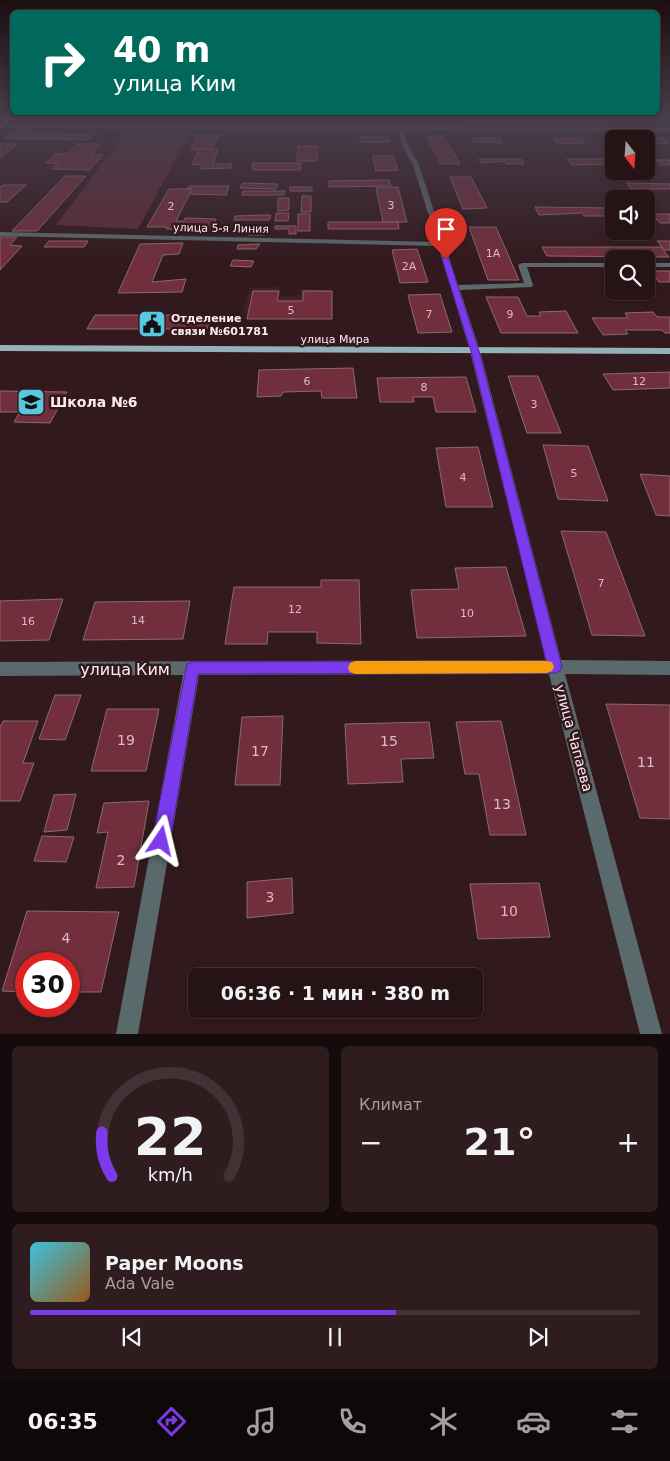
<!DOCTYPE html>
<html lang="ru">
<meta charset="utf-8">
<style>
body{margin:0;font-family:"DejaVu Sans",sans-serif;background:#2e1c1f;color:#f1f3f6;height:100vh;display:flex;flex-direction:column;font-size:19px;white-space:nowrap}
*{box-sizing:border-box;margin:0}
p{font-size:16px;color:#a49ea1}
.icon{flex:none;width:28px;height:28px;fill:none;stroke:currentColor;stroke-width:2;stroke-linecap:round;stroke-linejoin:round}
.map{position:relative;height:1034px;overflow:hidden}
.details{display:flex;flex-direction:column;gap:12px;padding:12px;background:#150a0c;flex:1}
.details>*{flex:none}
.guide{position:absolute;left:10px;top:10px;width:650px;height:105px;border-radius:8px;box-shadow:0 2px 8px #0003,0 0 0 1px #423235;background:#00695c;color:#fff;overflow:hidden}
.needle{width:32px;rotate:163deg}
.tools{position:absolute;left:605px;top:130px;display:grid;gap:10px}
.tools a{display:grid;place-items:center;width:50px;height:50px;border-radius:8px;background:#261316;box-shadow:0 2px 8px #0003,0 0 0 1px #423235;font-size:25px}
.speed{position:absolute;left:15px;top:952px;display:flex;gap:10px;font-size:25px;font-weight:700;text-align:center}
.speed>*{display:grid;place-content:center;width:65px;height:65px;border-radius:50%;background:#261316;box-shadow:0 2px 8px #0003,0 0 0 1px #423235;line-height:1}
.speed .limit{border:8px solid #d22;background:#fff;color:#111}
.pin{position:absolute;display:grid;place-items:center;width:42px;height:42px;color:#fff;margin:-51px -21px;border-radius:50% 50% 50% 0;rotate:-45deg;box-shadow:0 0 5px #0007}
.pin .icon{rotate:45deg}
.me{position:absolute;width:55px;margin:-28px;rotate:10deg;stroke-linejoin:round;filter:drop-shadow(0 0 4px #0008)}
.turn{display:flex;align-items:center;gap:18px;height:105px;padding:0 20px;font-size:22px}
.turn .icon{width:65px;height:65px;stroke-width:2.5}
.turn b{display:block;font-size:35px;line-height:42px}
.big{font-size:38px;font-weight:800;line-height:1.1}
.details .widget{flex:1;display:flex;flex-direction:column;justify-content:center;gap:8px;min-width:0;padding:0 18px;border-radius:8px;background:#2e1c1f}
.details .dial{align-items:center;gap:0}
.dial svg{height:130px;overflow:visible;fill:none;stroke:#423235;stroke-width:7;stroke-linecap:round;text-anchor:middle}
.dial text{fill:#f1f3f6;stroke:none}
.song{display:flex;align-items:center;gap:15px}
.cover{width:60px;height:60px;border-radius:8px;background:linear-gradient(135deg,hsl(190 70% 55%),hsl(30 70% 35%))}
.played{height:5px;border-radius:2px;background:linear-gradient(90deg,#7c3aed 60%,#423235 60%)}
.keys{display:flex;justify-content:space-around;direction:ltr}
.heat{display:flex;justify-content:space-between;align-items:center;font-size:28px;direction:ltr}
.details .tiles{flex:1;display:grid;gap:12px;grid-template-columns:1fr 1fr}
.widget:last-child{grid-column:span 2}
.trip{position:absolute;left:188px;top:968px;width:295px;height:50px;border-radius:8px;background:#261316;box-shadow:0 2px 8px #0003,0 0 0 1px #423235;font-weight:800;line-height:50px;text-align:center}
.tab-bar{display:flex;height:80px;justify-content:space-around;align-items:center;background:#0f0809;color:#a49ea1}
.tab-bar .icon{width:35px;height:35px}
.tab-bar .selected{color:#7c3aed}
.tab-bar b{font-size:22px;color:#f1f3f6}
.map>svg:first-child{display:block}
.built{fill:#402026}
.green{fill:#5b2a34}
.building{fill:#712e3d;stroke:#8a6b6f}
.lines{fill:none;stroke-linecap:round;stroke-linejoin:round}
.minor{fill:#5a696c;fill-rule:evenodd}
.major{fill:#93b1b8;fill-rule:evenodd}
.route{fill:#7c3aed;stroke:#51269a}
.slow{fill:#f59e0b}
.labels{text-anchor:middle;stroke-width:5;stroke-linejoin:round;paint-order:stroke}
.number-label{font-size:11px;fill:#dabcc1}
.far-street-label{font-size:11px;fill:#fdebed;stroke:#32191d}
.far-poi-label{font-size:11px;font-weight:bold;fill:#fdebed;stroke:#32191d;text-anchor:start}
.poi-label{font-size:14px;font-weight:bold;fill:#fdebed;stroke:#32191d;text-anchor:start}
.street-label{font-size:14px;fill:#fdebed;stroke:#32191d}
.near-number-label{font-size:14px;fill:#dabcc1}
.near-street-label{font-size:16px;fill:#fdebed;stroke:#32191d}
</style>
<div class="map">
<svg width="670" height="1034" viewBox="0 0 670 1034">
<rect width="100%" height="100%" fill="#32191d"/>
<!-- built -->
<polygon class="built" points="281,287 280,296 302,295 298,289 331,290 330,314 243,313 250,288"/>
<!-- green -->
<polygon class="green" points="127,131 191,131 138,229 56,225"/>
<!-- building -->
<g class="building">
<polygon points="16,130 35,130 30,134 93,134 88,140 5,138"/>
<polygon points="198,135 218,135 212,149 191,150"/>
<polygon points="443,136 460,164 441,164 427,137"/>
<polygon points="360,137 389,137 390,142 360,142"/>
<polygon points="472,138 500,138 503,143 474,142"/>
<polygon points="554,138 581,139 585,143 557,143"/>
<polygon points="637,138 664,138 669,143 646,143 646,139"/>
<polygon points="0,144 17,144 0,158"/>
<polygon points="78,144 101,144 91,155 103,155 89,170 52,169 59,163 46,163 55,154 67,154"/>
<polygon points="298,146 317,146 317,161 297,161"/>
<polygon points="199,149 218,149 213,164 232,164 231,168 201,169 202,164 192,165"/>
<polygon points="373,156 393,156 398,170 376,171"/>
<polygon points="479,159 521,159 524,164 506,164 505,161 481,163"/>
<polygon points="567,159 604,159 609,164 572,165"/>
<polygon points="656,160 670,160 670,165 661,165"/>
<polygon points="253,163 301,163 300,170 252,170"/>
<polygon points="65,176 86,176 37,231 12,231"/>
<polygon points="450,177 471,177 487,208 463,209"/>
<polygon points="389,180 391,186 329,187 329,181"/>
<polygon points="243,183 278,184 276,189 240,188"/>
<polygon points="627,183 670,184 670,189 631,189"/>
<polygon points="3,185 26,185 7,202 0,202 0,187"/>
<polygon points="189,186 229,186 226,195 189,194 192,189 187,189"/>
<rect x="290" y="187" width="22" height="4"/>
<polygon points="398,187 407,222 383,222 376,188"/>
<polygon points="169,189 192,189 176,221 184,221 185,218 216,219 212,230 166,229 167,227 147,227"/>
<polygon points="243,191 285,191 284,195 242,195"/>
<polygon points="302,196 311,196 311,212 301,212"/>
<polygon points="278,198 289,198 289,210 278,211"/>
<polygon points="535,207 614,208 614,216 584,216 582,213 539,215"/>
<polygon points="276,213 289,213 288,221 275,221"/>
<rect x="298" y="214" width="12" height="17"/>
<polygon points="651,214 670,214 670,223 660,223"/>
<polygon points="262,215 271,215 269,220 234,220 235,216"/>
<polygon points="328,222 398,222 399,229 328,229"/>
<polygon points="275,226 296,226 296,234 289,234 289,229 275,229"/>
<polygon points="469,227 496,227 519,280 488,280"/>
<polygon points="235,228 266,228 265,235 248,235 249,232 234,232"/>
<polygon points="0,237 17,237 10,245 22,246 0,270"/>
<polygon points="49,241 88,241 84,247 44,247"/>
<polygon points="657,241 670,241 670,250 665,250"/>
<polygon points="183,243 179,254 163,255 152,282 186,279 182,292 118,293 140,244"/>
<polygon points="260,244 256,249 237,249 238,245"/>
<polygon points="542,247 661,247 669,257 547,256"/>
<polygon points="417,249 428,282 400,283 392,250"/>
<polygon points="233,260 254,261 251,267 230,266"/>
<polygon points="650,271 670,271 670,282 659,282"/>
<polygon points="253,291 279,291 277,301 303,301 303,291 332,291 332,319 247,319"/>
<polygon points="440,294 452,332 418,333 408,295"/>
<polygon points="486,297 518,297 527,316 541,316 539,312 566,311 578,333 501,333"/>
<polygon points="653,312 657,317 670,317 670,333 665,333 662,330 625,330 628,334 603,335 592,318 628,318 625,313"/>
<polygon points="95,315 212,315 207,329 87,329"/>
<polygon points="353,368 357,398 322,398 321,391 283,392 281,396 257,397 259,370"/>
<polygon points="670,372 670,388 613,390 603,374"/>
<polygon points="508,376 538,376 561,433 527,433"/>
<polygon points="466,377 476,412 436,412 433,397 413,397 414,402 380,402 377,378"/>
<polygon points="0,391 67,392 50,423 14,422 20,412 0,412"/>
<polygon points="543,445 588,446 608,501 558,499"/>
<polygon points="478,447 493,507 446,507 436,448"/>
<polygon points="640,474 670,476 670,516 656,515"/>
<polygon points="561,531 606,532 645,636 592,635"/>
<polygon points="506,567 526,636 417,638 411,590 459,589 455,568"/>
<polygon points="321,580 359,580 361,644 317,643 317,632 268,632 267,644 225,644 234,587 321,587"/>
<polygon points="63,599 49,640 0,641 0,601"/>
<polygon points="190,601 183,639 83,640 95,602"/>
<polygon points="55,695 81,695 65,740 39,739"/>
<polygon points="606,704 670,705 670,819 640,818"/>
<polygon points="107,709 159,709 146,771 91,771"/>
<polygon points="283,716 280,785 235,785 242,717"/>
<polygon points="3,721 38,721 23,763 34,763 20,801 0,801 0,727"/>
<polygon points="501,721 526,835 490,835 479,774 465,774 456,722"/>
<polygon points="429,722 434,758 401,759 403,782 348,784 345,724"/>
<polygon points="76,794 67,830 44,832 54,795"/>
<polygon points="149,801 134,887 96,888 108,832 97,833 104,803"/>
<polygon points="42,836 74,837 66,862 34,861"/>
<polygon points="292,878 293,913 247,918 247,882"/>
<polygon points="539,883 550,937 478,939 470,884"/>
<polygon points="27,911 119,912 101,992 69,992 69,964 26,964 26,992 2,991"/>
</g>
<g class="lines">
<!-- minor -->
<g class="minor">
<polygon points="0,126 399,127 401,126 404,127 670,128 670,132 404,130 407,143 419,165 458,285 524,283 518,265 522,263 614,263 614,267 527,267 533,285 532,287 460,290 480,351 561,660 670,661 670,675 565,674 662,1034 640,1034 549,674 199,675 138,1034 116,1034 183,675 0,676 0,662 546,660 470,351 438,246 0,236 0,232 437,242 413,165 401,143 399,130 0,128"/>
<rect x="646" y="263" width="24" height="4"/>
</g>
<!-- major -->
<g class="major">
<polygon points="8,119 13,119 0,128 0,125"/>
<polygon points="0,345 670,348 670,354 0,351"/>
</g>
</g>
<!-- sky -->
<linearGradient id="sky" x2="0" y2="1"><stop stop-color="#1c0e10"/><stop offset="0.45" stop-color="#493e4c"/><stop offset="1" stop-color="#493e4c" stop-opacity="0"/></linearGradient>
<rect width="670" height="264" fill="url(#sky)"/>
<!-- route -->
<polygon class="route" points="446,257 449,259 479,351 562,667 560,671 555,673 198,674 170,841 167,847 161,850 155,847 152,841 187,664 192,662 546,661 471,351 442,259"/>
<!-- slow -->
<polygon class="slow" points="355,661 547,661 552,662 554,667 552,671 547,673 355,674 350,672 348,668 350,663"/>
<!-- icons -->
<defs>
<symbol id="civic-square" viewBox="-11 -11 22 22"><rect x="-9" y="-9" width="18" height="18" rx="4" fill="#56c9e1" stroke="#32191d"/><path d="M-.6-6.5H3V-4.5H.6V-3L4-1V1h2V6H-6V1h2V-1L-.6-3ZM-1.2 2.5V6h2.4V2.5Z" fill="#111"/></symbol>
<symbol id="school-square" viewBox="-11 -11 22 22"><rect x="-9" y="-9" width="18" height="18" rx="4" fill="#56c9e1" stroke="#32191d"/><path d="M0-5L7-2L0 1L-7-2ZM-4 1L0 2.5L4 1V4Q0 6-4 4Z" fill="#111"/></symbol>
</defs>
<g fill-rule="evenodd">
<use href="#civic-square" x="136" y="308" width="32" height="32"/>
<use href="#school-square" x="15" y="386" width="32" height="32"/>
</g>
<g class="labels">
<!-- number labels -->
<g class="number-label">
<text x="391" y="209">3</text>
<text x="171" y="210">2</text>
<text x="493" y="257">1А</text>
<text x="409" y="270">2А</text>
<text x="291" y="314">5</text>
<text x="429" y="318">7</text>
<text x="510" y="318">9</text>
<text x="307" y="385">6</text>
<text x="639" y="385">12</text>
<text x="424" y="391">8</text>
<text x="534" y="408">3</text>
<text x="574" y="477">5</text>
<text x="463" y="481">4</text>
<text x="601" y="587">7</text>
<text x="295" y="613">12</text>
<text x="467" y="617">10</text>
<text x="138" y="624">14</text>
<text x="28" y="625">16</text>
</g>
<!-- far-street labels -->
<g class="far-street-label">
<text transform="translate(221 228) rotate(1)" y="4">улица 5-я Линия</text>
<text x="335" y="343">улица Мира</text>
</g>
<!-- far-poi labels -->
<g class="far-poi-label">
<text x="171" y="322">Отделение<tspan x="171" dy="13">связи №601781</tspan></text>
</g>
<!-- poi labels -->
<g class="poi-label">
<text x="50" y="407">Школа №6</text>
</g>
<!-- street labels -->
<g class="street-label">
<text transform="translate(574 738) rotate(75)" y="5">улица Чапаева</text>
</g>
<!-- near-number labels -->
<g class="near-number-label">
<text x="126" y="745">19</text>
<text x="389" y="746">15</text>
<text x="260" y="756">17</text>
<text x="646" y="767">11</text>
<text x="502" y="809">13</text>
<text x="121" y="865">2</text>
<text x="270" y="902">3</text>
<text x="509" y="916">10</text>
<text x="66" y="943">4</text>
</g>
<!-- near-street labels -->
<g class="near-street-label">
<text x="125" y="675">улица Ким</text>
</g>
</g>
</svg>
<div class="tools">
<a><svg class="needle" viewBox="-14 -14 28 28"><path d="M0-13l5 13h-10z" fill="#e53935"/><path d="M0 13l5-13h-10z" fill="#a49ea1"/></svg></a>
<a><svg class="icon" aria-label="sound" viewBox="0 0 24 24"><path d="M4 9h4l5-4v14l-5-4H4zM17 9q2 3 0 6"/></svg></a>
<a><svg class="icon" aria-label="search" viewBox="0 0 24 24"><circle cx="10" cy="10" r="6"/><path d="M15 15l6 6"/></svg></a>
</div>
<div class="speed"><div class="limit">30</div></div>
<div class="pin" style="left:446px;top:259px;background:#d93025"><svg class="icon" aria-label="arrive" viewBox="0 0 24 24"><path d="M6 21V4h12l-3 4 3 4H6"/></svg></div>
<svg class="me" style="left:161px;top:841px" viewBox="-20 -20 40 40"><path d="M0-17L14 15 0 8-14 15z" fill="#7c3aed" stroke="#fff" stroke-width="4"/></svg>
<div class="trip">06:36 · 1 мин · 380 m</div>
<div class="guide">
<div class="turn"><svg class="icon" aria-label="right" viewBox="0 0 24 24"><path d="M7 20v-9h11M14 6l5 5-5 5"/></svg><div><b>40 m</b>улица Ким</div></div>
</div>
</div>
<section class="details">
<div class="tiles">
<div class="widget dial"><svg viewBox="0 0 100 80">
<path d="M14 69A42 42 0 1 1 86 69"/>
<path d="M14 69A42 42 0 0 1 8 42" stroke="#7c3aed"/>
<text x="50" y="56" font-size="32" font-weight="700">22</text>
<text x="50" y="72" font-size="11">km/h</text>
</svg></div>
<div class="widget"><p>Климат</p>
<div class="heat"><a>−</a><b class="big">21°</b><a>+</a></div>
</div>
<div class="widget">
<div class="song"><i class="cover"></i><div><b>Paper Moons</b><p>Ada Vale</p></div></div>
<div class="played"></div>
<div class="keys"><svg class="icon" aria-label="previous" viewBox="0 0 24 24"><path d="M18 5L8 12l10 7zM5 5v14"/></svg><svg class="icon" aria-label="pause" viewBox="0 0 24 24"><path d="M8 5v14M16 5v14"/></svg><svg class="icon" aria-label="next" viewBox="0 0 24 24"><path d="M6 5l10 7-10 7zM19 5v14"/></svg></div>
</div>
</div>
</section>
<nav class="tab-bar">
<b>06:35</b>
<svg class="icon selected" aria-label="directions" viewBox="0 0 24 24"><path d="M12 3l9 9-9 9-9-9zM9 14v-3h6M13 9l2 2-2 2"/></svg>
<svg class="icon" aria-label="music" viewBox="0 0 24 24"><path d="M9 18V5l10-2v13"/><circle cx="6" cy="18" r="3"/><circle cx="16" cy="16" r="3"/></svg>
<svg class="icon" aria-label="phone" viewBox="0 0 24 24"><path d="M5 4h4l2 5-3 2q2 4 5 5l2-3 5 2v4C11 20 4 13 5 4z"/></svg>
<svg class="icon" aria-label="climate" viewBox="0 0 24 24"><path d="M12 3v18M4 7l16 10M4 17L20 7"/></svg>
<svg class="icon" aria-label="car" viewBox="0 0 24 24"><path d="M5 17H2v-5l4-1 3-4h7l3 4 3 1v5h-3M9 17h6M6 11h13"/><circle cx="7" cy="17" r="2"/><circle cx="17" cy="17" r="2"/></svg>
<svg class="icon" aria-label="filters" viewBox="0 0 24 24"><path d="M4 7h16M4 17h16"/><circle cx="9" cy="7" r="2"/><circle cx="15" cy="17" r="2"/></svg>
</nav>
